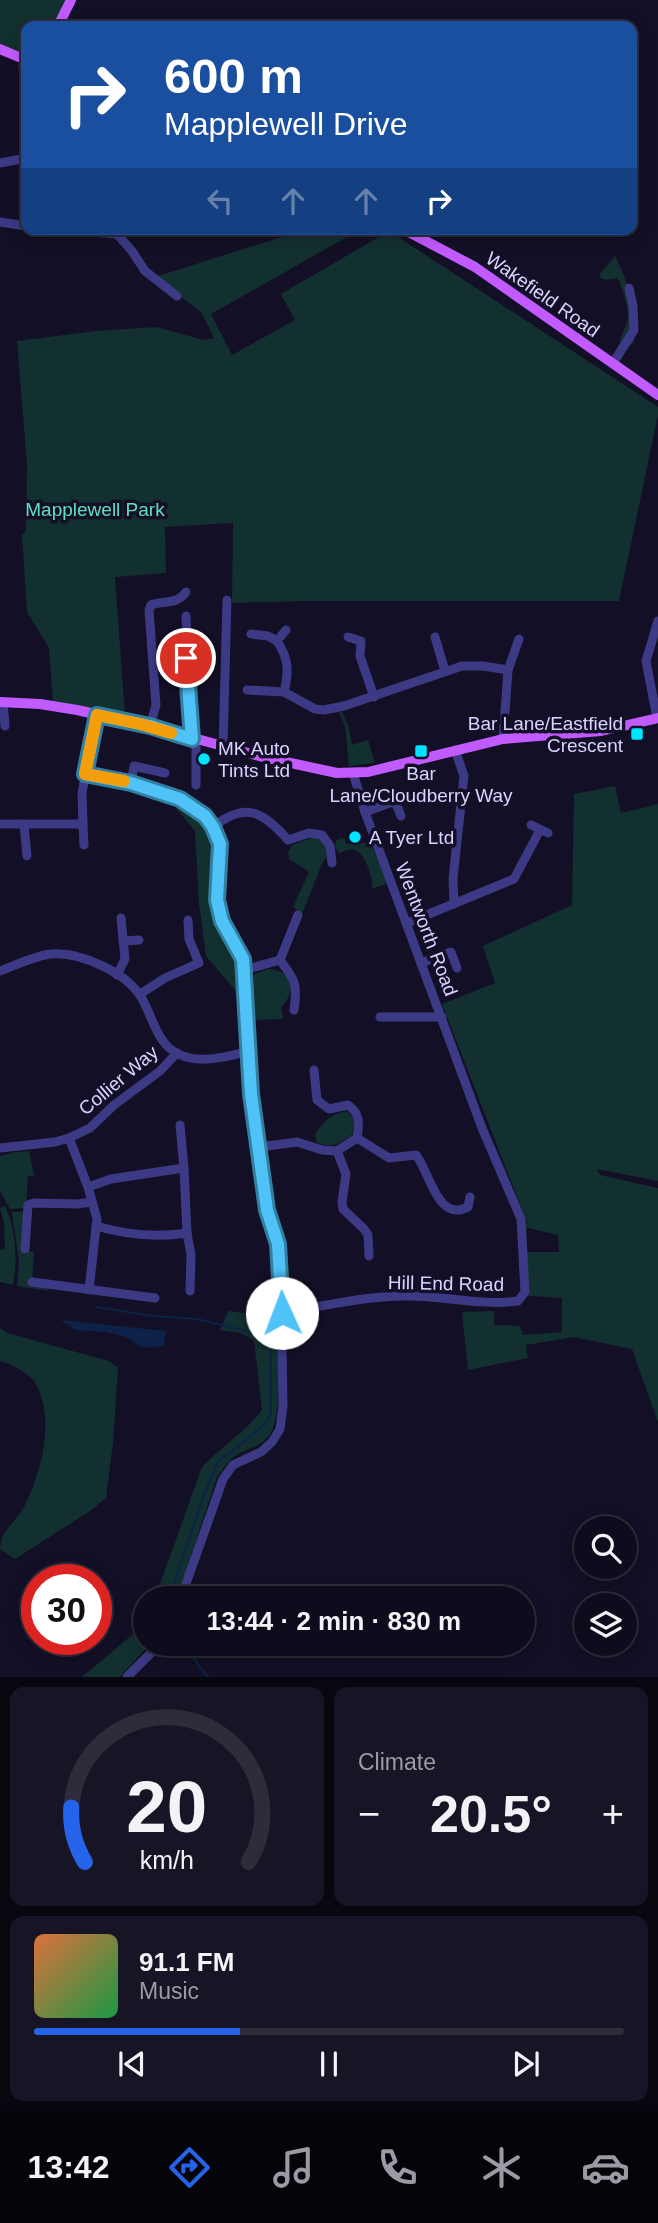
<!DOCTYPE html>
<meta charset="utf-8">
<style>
body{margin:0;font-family:Helvetica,sans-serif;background:#171425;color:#f1f3f6;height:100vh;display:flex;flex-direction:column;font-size:26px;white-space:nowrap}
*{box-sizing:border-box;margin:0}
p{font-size:23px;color:#9b9ba3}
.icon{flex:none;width:38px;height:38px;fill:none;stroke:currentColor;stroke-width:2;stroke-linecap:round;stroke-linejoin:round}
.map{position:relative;height:1677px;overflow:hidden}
.sheet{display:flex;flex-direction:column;gap:10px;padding:10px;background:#08060f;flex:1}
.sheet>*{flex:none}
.guide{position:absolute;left:21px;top:21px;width:616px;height:214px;border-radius:14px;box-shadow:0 4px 18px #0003,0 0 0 2px #2e2b3b;background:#1a4fa0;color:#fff;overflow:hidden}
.controls{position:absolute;left:574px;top:1516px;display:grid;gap:14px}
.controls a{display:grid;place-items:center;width:63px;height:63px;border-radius:50%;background:#0e0b1c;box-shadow:0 4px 18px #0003,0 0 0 2px #2e2b3b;font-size:35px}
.speed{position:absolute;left:21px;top:1564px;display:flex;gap:14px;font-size:35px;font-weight:700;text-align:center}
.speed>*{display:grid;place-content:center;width:91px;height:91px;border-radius:50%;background:#0e0b1c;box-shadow:0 4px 18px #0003,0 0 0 2px #2e2b3b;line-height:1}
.speed .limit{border:10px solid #d22;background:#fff;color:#111}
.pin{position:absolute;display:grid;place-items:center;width:60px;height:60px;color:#fff;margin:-30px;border:4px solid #fff;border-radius:50%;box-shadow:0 2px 7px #0007}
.me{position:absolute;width:77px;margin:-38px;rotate:358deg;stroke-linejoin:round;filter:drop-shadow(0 0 5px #0008)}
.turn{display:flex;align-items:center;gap:24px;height:147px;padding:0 28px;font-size:32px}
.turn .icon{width:91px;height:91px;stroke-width:2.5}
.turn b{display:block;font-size:49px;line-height:60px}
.lanes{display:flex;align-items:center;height:66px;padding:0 28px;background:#0003;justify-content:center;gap:35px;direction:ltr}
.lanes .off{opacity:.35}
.big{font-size:52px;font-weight:700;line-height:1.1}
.sheet .card{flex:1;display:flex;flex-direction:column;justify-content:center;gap:10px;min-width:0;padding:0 24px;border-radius:14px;background:#171425}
.sheet .dial{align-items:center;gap:0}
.dial svg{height:182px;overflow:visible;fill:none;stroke:#2e2b3b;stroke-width:7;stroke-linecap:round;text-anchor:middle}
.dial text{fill:#f1f3f6;stroke:none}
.song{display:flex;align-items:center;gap:21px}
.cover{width:84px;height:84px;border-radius:10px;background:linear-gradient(135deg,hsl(20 70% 55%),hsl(140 70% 35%))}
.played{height:7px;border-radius:4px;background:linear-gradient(90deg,#2563eb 35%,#2e2b3b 35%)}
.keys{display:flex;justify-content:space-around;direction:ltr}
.heat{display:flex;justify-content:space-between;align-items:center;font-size:38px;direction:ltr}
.sheet .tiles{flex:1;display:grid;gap:10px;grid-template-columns:1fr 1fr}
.card:last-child{grid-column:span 2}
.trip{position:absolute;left:133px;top:1586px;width:402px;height:70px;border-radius:35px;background:#0e0b1c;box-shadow:0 4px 18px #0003,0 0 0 2px #2e2b3b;font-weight:700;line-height:70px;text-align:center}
.tabs{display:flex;height:112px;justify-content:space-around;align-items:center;background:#06040b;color:#9b9ba3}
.tabs .icon{width:49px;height:49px}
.tabs .selected{color:#2563eb}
.tabs b{font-size:32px;color:#f1f3f6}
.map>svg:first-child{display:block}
.green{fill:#12302f}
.water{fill:#0c2248}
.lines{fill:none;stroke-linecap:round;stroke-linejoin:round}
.stream{stroke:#0c2248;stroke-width:2}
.minor{stroke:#3d3a85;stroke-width:9}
.major{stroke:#c25bff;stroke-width:10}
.route-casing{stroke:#337fa1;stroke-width:18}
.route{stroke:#4fc3f7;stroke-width:12}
.slow{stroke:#f59e0b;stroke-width:12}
.poi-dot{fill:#00e5ff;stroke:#130f26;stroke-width:2.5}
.labels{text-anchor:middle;stroke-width:7;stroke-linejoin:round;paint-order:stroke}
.street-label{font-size:19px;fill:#d9d4ff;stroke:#130f26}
.park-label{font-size:19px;fill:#5fe0c0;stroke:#130f26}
.poi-label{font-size:19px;fill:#d9d4ff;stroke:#130f26;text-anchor:start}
</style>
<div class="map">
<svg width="658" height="1677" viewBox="0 0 658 1677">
<rect width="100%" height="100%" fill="#130f26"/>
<!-- green -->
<g class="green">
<polygon points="0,0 71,0 58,26 26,26 26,60 0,49"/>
<polygon points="307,229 361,229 211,314 232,355 295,320 281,294 389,231 658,407 658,415 619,601 303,601 232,603 233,523 165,527 166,573 115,577 125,715 53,702 49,648 27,612 22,535 26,531 27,465 17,341 96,331 156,327 204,340 214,338 202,313 155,277"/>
<path d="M 615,256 C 629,284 637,311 634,343 L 628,346 L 622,344 L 620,340 C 622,332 627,326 628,318 C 629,310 622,286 618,279 C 610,278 603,283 599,275 Z"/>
<polygon points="339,712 342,712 348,725 352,745 368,740 375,763 349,766 345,726"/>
<polygon points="615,786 621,813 658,804 658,1181 597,1169 600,1175 658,1188 658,1422 632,1349 573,1337 526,1345 528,1358 468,1370 462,1312 494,1311 494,1325 520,1326 523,1335 562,1332 562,1298 529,1296 525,1252 559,1252 558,1235 524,1227 527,1222 442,1004 495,983 483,946 572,905 574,794"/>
<polygon points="180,807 195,813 206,826 213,841 216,855 211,883 211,902 215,920 239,967 239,995 206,956 199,904 195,831 176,808"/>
<polygon points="314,837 327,844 328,854 321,866 302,914 293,907 309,872 289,859 288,852 292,845"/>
<path d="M 341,838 L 345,839 L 346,844 L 370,842 L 389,883 L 372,889 C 374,880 366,856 357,851 C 351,847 345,851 339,853 L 335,847 L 336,841 Z"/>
<path d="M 269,969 C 296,971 296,991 281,1008 L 283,1019 L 251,1020 L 251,979 L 254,974 Z"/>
<path d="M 346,1111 C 356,1118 355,1125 351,1136 C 339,1144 331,1148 317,1143 L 315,1134 C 324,1120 331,1115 346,1111 Z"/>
<polygon points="29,1151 34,1176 28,1176 26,1208 10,1209 0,1191 0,1156 15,1152"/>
<path d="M 5,1206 C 16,1230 18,1259 13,1285 L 0,1282 L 0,1250 L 4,1249 L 5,1247 L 4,1223 L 0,1208 Z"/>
<polygon points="27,1211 25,1251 34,1252 32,1282 42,1284 50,1291 17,1286 19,1261 12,1212"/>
<path d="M 228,1311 L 276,1316 C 277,1344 285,1416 268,1437 C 259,1448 246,1448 235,1456 C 227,1462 223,1469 217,1477 L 177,1598 L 155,1598 L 202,1467 C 221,1447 245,1432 262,1410 L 254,1341 L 241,1333 L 220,1330 Z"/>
<path d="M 0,1328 L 7,1333 L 109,1361 L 118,1368 L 113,1443 L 106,1498 L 90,1511 L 15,1559 L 0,1549 C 0,1530 19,1520 26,1503 C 42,1469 55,1420 36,1384 C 30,1373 11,1364 0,1361 Z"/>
<polygon points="145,1624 145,1643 151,1643 120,1677 82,1677"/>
</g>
<!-- water -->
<polygon class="water" points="61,1320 166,1331 164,1346 143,1348 124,1336 105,1332 75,1330"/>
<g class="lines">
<!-- stream -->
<g class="stream">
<polyline points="96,1307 153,1316 197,1319 267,1336 271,1342 271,1415 261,1428 218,1462 205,1492 169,1598"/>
<polyline points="186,1643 198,1665 208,1677"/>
</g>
<!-- minor -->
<g class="minor">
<polyline points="23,66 26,85"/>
<polyline points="0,163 26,158"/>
<polyline points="0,222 26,226"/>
<polyline points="55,229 117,234 145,229"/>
<polyline points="117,234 132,251 145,271 177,296"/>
<polyline points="613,363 634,330 633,306 629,288"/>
<polyline points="186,616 192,739"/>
<polyline points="251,634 268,636 277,641"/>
<polyline points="348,637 361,641 360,656 374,697"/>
<polyline points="435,637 445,671"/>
<polyline points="247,690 284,692 315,709 324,710 344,706 462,666 483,666 508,670"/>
<path d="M 284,692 C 289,672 289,659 277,641 L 286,630"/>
<polyline points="3,702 5,726"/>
<polyline points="657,718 646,661 658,621"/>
<path d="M 150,726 L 156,705 L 149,610 L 151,605 C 165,600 177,605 186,592"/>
<polyline points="503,739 508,670 519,639"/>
<polyline points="196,740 196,785"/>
<polyline points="223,747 227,600"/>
<polyline points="85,774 131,783 167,794 180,799 205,816 213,827 220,844 217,900 219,912 243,959 251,1094 267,1210 278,1244 281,1277 283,1406 280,1429 272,1442 261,1452 233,1465 223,1479 181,1598"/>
<polyline points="131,783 134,766 165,773"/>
<polyline points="365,812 395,801 401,816"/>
<polyline points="0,824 83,824 82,793 97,715"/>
<polyline points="83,824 84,845"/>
<polyline points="24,825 27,856"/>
<polyline points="531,825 548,833"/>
<path d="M 213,827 C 246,801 263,812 288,840 L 309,833 L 322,835 L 330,846 L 332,863"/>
<polyline points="454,904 453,879 464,776 455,750"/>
<polyline points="407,923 514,879 540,830"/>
<polyline points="123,941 139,940"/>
<path d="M 280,960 C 295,980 298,984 294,1010"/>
<polyline points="421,963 451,952 457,968"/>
<polyline points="244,970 280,960 298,915"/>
<path d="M 0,971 C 16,965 34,956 51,954 C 79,951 127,973 141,997 C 150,1011 153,1028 163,1041 C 182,1068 222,1059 248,1051"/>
<polyline points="117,975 125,959 121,918"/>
<polyline points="140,994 165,978 199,963 189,939 188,920"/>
<polyline points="380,1017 442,1017"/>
<polyline points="180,1125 184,1168"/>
<polyline points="69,1138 88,1187 97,1219 89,1290"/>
<path d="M 357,1138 L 389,1158 L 416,1155 C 430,1172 437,1223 468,1207 L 470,1197"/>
<path d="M 259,1147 L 297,1142 L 322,1150 L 337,1151 L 357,1138 C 359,1124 361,1114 348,1105 L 329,1109 L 317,1100 L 314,1070"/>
<polyline points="0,1148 55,1142 69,1138 90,1128 114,1105 160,1071 177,1053"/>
<polyline points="337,1151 346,1174 342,1202 343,1209 364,1229 368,1235 369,1256"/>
<path d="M 88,1187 L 111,1179 L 184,1168 L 187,1233 C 155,1238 127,1235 96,1226"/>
<polyline points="187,1233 191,1255 190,1291"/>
<polyline points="25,1249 28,1205 34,1203 77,1204 92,1202"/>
<polyline points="32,1282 155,1298"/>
<path d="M 282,1313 L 289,1311 C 327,1306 370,1295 409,1296 C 446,1296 481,1306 518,1301 L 525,1292 L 521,1219 L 482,1128 L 365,812 L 353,773"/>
<polyline points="127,1677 161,1643"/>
</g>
<!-- major -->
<g class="major">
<polyline points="58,26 71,0"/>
<polyline points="0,49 26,60"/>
<polyline points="403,229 475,267 658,395"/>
<polyline points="0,702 40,704 77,710 150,726 263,757 337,773 368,772 503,739 601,731 658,718"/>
</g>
</g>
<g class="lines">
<defs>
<polyline id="route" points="186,658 192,739 150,726 97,715 85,774 131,783 180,799 205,816 213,827 220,844 217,900 222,921 243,959 251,1094 267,1210 278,1244 282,1313"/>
</defs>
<!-- route casing -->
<use href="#route" class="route-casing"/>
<!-- route -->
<use href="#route" class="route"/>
<!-- slow -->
<polyline class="slow" points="124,781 85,774 97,715 140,724 171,733"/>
</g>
<!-- markers -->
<g class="poi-dot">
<rect x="630" y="727" width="14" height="14" rx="3.5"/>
<rect x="414" y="744" width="14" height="14" rx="3.5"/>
<circle cx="204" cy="759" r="7"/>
<circle cx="355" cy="837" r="7"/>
</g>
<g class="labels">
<!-- street labels -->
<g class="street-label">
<text transform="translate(543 294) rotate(35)" y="7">Wakefield Road</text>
<text transform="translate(427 929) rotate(69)" y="7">Wentworth Road</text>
<text transform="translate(118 1080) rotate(-40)" y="7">Collier Way</text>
<text transform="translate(446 1283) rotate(1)" y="7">Hill End Road</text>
</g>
<!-- park labels -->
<g class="park-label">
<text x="95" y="516">Mapplewell Park</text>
</g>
<!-- poi labels -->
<g class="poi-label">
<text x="623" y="730" text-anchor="end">Bar Lane/Eastfield<tspan x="623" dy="22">Crescent</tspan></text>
<text x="218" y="755">MK Auto<tspan x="218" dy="22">Tints Ltd</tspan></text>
<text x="421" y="780" text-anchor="middle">Bar<tspan x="421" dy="22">Lane/Cloudberry Way</tspan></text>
<text x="369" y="844">A Tyer Ltd</text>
</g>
</g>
</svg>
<div class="controls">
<a><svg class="icon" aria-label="search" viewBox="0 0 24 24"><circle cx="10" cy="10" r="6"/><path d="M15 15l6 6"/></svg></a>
<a><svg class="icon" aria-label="layers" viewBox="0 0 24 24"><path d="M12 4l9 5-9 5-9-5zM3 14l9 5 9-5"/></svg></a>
</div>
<div class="speed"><div class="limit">30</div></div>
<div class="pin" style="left:186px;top:658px;background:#d93025"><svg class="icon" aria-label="arrive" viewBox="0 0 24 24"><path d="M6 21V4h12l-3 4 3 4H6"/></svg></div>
<svg class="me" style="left:282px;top:1313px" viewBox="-20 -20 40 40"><circle r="19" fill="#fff"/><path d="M0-13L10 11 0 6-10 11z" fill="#4fc3f7"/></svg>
<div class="trip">13:44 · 2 min · 830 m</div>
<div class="guide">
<div class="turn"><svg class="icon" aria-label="right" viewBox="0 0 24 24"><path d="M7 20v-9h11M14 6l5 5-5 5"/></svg><div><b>600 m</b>Mapplewell Drive</div></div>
<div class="lanes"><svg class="icon off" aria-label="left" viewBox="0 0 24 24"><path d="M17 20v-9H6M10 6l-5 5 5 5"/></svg><svg class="icon off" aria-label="ahead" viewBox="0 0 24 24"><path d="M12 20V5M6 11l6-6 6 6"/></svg><svg class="icon off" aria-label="ahead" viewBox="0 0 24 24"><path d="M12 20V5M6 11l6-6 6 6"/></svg><svg class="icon" aria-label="right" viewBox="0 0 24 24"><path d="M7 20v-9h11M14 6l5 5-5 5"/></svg></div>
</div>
</div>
<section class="sheet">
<div class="tiles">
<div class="card dial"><svg viewBox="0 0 100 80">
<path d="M14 69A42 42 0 1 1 86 69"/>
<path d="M14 69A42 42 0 0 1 8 45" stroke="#2563eb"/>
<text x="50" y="56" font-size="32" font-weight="700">20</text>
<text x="50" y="72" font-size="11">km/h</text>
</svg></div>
<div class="card"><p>Climate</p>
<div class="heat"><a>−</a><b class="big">20.5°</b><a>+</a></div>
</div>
<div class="card">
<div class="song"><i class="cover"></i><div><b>91.1 FM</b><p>Music</p></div></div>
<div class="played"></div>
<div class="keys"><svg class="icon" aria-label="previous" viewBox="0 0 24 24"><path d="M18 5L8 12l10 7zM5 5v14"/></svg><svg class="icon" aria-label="pause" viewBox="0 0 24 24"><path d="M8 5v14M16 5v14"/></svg><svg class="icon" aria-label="next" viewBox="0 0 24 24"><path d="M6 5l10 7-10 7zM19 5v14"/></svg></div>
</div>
</div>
</section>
<nav class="tabs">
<b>13:42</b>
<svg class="icon selected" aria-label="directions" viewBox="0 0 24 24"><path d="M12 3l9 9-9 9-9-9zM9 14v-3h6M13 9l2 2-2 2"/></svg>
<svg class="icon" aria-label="music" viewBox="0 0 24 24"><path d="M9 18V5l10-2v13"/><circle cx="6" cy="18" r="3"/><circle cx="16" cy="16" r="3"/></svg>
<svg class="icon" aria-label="phone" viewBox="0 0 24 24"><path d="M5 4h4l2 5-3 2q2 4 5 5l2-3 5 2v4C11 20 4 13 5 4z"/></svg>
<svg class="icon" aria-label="climate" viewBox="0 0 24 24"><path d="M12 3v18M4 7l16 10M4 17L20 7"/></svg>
<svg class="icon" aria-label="car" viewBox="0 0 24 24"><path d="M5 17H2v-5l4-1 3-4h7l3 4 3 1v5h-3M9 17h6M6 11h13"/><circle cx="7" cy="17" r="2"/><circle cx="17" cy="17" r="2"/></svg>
</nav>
